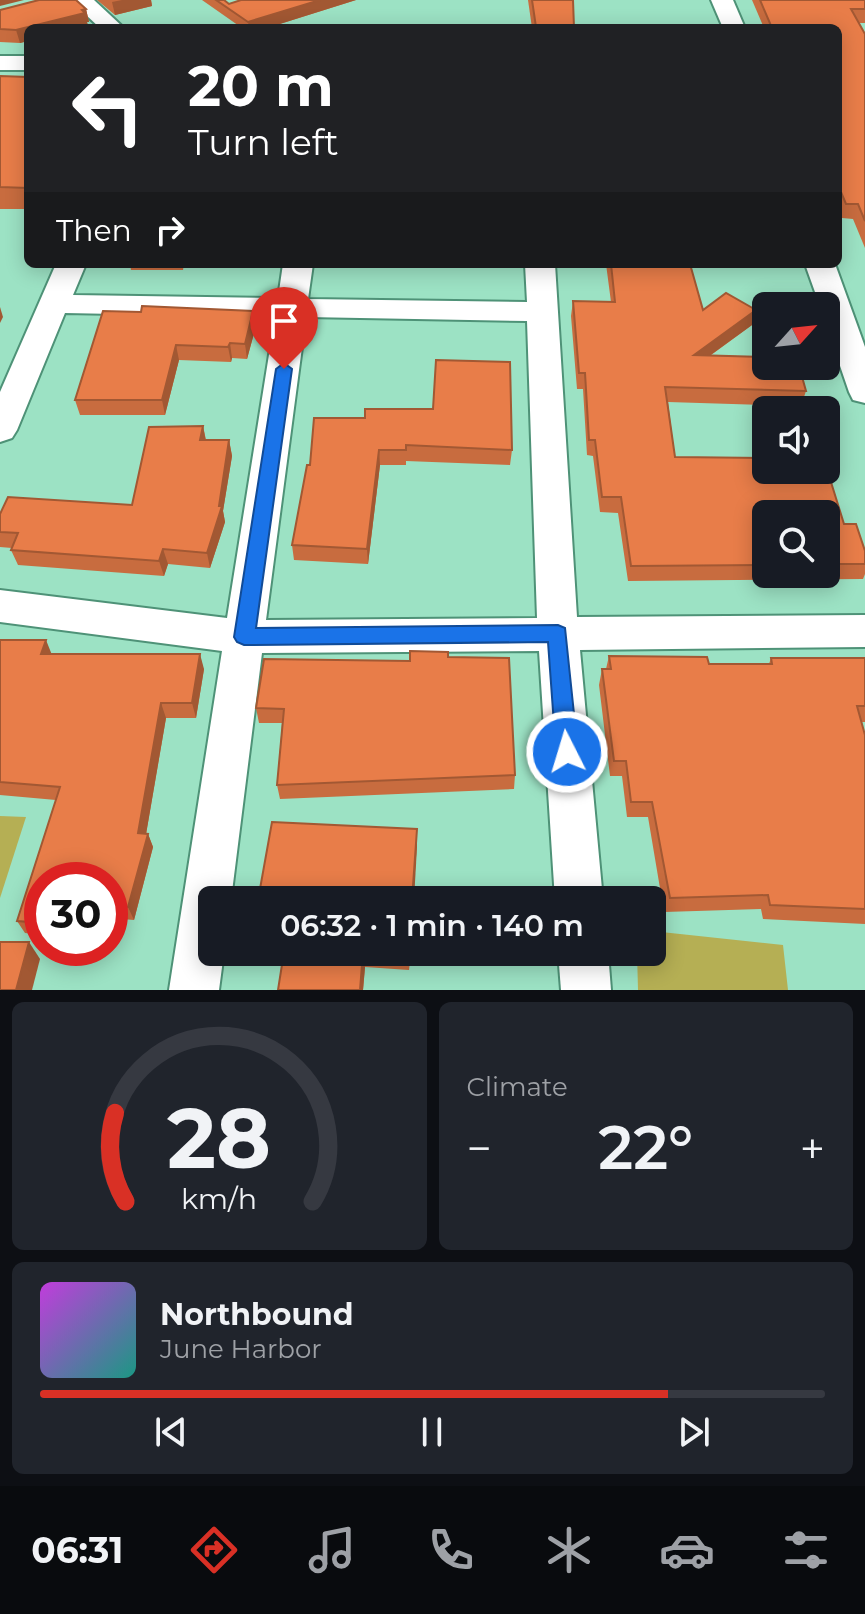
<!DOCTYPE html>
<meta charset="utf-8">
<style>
body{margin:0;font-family:Montserrat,sans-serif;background:#20242c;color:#f1f3f6;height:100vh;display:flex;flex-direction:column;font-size:30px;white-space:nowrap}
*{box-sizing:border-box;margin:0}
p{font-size:26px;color:#9ea1a6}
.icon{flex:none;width:44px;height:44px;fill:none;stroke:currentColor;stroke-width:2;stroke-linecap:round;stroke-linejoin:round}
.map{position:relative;height:990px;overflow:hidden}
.panel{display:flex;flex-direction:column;gap:12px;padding:12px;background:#0d0f14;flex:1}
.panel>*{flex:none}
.guide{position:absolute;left:24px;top:24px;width:818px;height:244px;border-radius:12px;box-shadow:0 4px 20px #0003;background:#202124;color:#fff;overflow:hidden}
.needle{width:52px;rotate:63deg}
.controls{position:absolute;left:752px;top:292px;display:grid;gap:16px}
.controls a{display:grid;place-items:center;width:88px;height:88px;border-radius:12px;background:#171b24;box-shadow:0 4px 20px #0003;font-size:40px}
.speed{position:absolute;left:24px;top:862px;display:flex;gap:16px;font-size:40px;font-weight:700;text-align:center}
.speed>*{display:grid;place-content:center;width:104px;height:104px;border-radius:50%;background:#171b24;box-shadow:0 4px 20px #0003;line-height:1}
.speed .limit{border:12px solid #d22;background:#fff;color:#111}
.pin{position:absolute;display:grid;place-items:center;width:68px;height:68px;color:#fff;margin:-82px -34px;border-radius:50% 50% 50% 0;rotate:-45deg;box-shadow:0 0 8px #0007}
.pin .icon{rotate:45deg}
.me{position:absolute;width:88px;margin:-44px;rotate:355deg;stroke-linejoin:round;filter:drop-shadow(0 0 6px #0008)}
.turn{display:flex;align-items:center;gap:28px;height:168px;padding:0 32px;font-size:36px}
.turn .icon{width:104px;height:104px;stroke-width:2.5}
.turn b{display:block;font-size:56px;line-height:68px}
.then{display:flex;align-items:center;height:76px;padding:0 32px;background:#0003;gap:16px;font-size:30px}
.big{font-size:60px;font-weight:600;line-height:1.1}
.panel .tile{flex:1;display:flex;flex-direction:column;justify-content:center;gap:12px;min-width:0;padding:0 28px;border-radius:12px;background:#20242c}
.panel .dial{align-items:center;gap:0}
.dial svg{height:208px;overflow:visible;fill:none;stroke:#363941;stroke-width:7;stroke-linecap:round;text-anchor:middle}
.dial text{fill:#f1f3f6;stroke:none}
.song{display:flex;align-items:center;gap:24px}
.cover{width:96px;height:96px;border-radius:12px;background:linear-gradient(135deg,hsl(290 70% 55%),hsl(170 70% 35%))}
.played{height:8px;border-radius:4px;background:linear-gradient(90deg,#d93025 80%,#363941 80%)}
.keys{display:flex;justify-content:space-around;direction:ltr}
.heat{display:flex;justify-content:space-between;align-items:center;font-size:44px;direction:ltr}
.panel .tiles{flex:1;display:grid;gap:12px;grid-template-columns:1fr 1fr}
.tile:last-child{grid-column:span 2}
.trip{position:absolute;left:198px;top:886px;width:468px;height:80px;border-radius:12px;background:#171b24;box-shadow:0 4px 20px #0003;font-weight:600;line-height:80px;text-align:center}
.menu{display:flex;height:128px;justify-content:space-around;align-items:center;background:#090b0e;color:#9ea1a6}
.menu .icon{width:56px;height:56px}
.menu .active{color:#d93025}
.menu b{font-size:36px;color:#f1f3f6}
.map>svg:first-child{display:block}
.green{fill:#b5af54}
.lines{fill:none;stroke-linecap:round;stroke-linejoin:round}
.minor-casing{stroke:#4e9277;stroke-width:4}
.minor{fill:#fff;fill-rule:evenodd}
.wall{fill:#c86c3f;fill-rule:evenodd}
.shaded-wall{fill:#a25833}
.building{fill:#e87d49;stroke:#a25833;stroke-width:2}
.route{fill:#1a73e8;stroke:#114b97;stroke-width:2}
</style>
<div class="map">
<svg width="865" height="990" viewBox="0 0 865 990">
<rect width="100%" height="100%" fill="#9ce2c4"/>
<!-- green -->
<g class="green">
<polygon points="0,816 26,817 0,898"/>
<polygon points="652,931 783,945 788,990 638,990 637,952 652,952"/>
</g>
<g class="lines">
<defs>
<g id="minor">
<polygon points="70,0 94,0 124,28 100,28"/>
<polygon points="711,0 733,0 745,28 723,28"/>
<rect x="0" y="56" width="28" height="14"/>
<path d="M 56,264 L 86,264 L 73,295 L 278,298 L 283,264 L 313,264 L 308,299 L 527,302 L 525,264 L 555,264 L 577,617 L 865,615 L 865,647 L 580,650 L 603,900 L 555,900 L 539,651 L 262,653 L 231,900 L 212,900 L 212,952 L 224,952 L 219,990 L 169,990 L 222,651 L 0,622 L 0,590 L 227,618 L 275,317 L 65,313 L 17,430 L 12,438 L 0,442 L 0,392 ZM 306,317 L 527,321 L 537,618 L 266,620 Z"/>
<polygon points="805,264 835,264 865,347 865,403 853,400 849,392 826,325 826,306 820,306"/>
<polygon points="558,952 608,952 611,990 561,990"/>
</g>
</defs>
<!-- minor casing -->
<use href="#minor" class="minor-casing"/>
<!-- minor -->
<use href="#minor" class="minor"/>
</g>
<!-- wall -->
<g class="wall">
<polygon points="97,0 151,0 152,6 115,15"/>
<polygon points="202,0 224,0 229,4 241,0 356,0 267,28 242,28"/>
<polygon points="528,0 573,0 574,28 532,28"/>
<polygon points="752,0 865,0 865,23 859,23 865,34 865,248 853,219 842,218 838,210 838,28 764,28"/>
<polygon points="86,9 89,22 87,22 88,26 28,28 28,41 20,43 0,42 0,10"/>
<polygon points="0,76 28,77 28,209 0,209"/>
<polygon points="130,264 184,264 183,270 131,270"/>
<path d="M 606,264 L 690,264 L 703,310 L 726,293 L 756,310 L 752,325 L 711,355 L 766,357 L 766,366 L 799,366 L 806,391 L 801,406 L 668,402 L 675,457 L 766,458 L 766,470 L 826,470 L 826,466 L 844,524 L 856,524 L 865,551 L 865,574 L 863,579 L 628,581 L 618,513 L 600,512 L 593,456 L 587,455 L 583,389 L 577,389 L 571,316 L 573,301 L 611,302 ZM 766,514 L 826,514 L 826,574 L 766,574 Z"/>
<polygon points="253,311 256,326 247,359 232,358 231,362 179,360 165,415 80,415 75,400 141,312"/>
<polygon points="314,418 512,450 510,465 406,461 406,465 380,465 368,564 294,560 292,545 310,465"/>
<polygon points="203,426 206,440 229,440 232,456 223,511 225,522 210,568 168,564 164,576 18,565 11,550 12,548 0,547 0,514 132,505"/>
<polygon points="0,640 52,654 204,669 196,718 166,718 146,834 148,834 153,847 134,920 110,918 110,880 42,880 42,935 25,933 17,921 56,800 0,795"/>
<polygon points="609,656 709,664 769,664 771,658 865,658 865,722 861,722 865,735 865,924 763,919 761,909 664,912 648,817 627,817 622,776 610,776 599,685 602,669 606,669"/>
<polygon points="448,657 515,775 514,789 280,799 277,785 282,723 259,723 256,708 410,661"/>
<polygon points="252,952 411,952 409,970 365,967 363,990 278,990 282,962 255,961"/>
</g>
<!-- shaded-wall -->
<g class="shaded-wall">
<polygon points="0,0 24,0 0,6"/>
<polygon points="122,0 151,0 152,6 115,15 112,2"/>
<polygon points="320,0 356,0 267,28 249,28 248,22"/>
<polygon points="86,9 89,22 87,22 88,26 80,28 28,28 28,41 20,43 16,30"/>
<polygon points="0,307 3,317 0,323"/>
<polygon points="756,310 752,325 690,370 694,355"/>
<polygon points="253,311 256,326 247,359 245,344"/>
<polygon points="230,343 232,358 231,362 228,347"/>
<polygon points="176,345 179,360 165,415 162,400"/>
<polygon points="203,426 206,442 200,440"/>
<polygon points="229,440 232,456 223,511 225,522 210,568 207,553 219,506"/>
<polygon points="379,450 380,465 368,564 367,549"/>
<polygon points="163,549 168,564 164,576 159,561"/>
<polygon points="46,640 52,655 41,654"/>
<polygon points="200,654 204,669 196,718 192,703"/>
<polygon points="161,703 166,718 144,846 138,833"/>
<polygon points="417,829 417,847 414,900 412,900"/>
<polygon points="148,834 153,847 134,920 128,907"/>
<polygon points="29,942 40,959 32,990 16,990"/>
<polygon points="363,952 365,967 363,990 360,990"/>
</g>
<!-- building -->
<g class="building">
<polygon points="39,0 76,0 86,9 82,10 85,13 16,30 0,29 0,10"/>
<polygon points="216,0 224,0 229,4 241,0 320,0 248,22"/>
<polygon points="532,0 573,0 574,28 536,27"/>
<polygon points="760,0 865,0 865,9 851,9 865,34 865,221 858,204 846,204 838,185 838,28 772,28"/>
<polygon points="0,76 28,77 28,188 0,187"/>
<polygon points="611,264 690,264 703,310 726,293 756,310 694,355 766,357 766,366 799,366 806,391 665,387 675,457 766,458 766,470 826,470 826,466 844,524 856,524 865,551 865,564 826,564 826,514 766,514 766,565 631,566 621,497 602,497 595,440 589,440 585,373 579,373 573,301 615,302"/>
<polygon points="142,306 253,311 245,344 230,343 228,347 176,345 162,400 75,400 103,311 141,312"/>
<polygon points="436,360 510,362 512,450 406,445 406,450 379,450 367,549 292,545 307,465 310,465 314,418 365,418 365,409 433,409"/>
<polygon points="203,426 200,440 229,440 219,506 222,506 207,553 163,549 159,561 11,550 18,533 0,532 0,514 8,497 132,505 149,427"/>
<polygon points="0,640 46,640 41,654 200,654 192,703 161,703 138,833 148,834 128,907 110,906 110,880 42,880 42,923 17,921 60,787 0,782"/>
<polygon points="410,651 448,652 448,657 509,658 515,775 277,785 284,709 256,708 264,659 410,661"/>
<polygon points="609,656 707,657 709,664 772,664 771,658 865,658 865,706 857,706 865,735 865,909 770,905 768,895 670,898 652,802 631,802 626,761 614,761 602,669 611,669"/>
<polygon points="272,822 417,829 412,900 258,900"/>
<polygon points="0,942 29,942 16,990 0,990"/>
<polygon points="284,952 363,952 360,990 278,990"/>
<polygon points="372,952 409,952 409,954"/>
</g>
<!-- route -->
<polygon class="route" points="284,363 292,369 256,628 558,625 565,628 578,752 575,759 567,762 559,759 556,752 548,642 244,645 237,642 234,637 276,369"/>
</svg>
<div class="controls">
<a><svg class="needle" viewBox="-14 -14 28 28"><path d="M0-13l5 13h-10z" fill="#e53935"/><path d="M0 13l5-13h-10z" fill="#9ea1a6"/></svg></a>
<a><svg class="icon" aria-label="sound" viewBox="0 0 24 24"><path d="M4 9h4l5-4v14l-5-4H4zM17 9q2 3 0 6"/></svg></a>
<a><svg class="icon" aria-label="search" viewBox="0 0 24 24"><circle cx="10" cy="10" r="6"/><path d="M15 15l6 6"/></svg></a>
</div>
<div class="speed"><div class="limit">30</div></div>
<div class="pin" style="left:284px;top:369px;background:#d93025"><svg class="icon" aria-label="arrive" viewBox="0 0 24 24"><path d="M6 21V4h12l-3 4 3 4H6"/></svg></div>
<svg class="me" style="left:567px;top:752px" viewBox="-20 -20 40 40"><circle r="17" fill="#1a73e8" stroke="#fff" stroke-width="3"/><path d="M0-11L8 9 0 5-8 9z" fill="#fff"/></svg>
<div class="trip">06:32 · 1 min · 140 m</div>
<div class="guide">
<div class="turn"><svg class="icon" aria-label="left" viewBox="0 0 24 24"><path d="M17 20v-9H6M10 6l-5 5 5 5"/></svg><div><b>20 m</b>Turn left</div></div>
<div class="then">Then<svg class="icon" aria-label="right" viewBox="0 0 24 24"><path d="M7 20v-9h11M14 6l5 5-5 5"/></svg></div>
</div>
</div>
<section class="panel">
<div class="tiles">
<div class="tile dial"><svg viewBox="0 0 100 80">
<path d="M14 69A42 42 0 1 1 86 69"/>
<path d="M14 69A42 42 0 0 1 10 35" stroke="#d93025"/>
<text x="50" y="56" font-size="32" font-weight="700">28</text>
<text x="50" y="72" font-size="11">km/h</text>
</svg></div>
<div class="tile"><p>Climate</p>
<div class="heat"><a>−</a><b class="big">22°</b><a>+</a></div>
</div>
<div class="tile">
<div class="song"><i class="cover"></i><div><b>Northbound</b><p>June Harbor</p></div></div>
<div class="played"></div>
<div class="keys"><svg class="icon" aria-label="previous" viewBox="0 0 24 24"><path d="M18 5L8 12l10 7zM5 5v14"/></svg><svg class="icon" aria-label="pause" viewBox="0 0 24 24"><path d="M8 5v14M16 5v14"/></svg><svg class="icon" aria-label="next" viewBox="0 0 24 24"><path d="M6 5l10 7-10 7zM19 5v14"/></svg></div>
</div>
</div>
</section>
<nav class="menu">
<b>06:31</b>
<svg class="icon active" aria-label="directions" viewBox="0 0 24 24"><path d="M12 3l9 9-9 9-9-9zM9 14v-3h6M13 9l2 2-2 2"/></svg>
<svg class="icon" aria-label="music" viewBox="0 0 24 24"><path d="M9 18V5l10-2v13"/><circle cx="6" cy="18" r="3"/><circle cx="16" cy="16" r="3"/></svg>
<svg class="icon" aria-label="phone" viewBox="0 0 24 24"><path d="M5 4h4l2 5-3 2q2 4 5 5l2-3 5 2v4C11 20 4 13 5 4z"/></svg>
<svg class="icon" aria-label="climate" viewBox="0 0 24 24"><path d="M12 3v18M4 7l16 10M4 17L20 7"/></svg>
<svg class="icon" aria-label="car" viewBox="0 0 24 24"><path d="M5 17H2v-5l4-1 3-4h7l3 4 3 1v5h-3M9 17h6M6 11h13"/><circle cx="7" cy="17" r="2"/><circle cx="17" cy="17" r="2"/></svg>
<svg class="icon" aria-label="filters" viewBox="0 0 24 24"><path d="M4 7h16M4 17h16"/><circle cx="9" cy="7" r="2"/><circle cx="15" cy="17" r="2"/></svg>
</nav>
